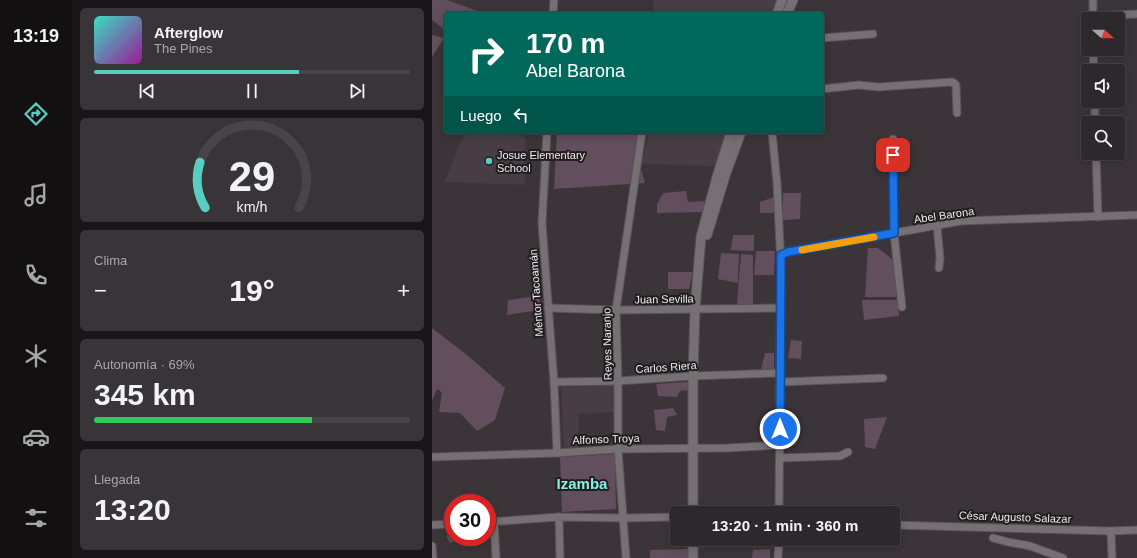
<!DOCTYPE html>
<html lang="es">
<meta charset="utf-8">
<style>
body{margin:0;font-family:Helvetica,sans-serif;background:#383437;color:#f1f3f6;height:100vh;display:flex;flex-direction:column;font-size:15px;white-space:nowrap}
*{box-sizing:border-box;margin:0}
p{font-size:13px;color:#a6a6a9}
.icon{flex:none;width:22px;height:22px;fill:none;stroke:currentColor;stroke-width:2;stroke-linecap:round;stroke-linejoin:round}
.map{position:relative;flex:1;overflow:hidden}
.details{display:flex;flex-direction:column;gap:8px;padding:8px;background:#181618;width:360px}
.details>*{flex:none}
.top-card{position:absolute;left:12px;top:12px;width:380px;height:122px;border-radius:4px;box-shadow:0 2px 10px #0003,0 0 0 1px #484447;background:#00695c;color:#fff;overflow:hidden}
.needle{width:26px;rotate:110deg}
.controls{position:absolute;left:649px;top:12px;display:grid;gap:8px}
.controls a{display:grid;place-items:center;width:44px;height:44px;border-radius:4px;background:#2c282b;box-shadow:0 2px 10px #0003,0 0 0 1px #484447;font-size:20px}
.speed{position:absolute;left:12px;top:494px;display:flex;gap:8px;font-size:20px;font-weight:700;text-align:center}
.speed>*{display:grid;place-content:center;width:52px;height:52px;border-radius:50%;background:#2c282b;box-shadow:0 2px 10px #0003,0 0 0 1px #484447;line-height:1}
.speed .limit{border:6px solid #d22;background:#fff;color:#111}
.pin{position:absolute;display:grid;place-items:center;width:34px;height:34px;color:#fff;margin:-17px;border-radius:8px;box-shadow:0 2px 6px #0006}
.me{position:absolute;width:44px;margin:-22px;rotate:0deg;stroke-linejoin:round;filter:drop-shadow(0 0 3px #0008)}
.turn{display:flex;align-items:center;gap:14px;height:84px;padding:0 16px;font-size:18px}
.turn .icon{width:52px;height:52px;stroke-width:2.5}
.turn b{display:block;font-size:28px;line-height:34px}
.then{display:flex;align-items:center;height:38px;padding:0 16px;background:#0003;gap:8px;font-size:15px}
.big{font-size:30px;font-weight:800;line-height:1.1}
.details .card{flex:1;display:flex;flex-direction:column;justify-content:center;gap:6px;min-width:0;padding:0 14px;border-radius:6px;background:#383437}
.details .dial{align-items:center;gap:0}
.dial svg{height:104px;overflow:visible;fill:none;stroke:#484447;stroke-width:7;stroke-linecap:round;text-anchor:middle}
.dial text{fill:#f1f3f6;stroke:none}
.song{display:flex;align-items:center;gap:12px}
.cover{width:48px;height:48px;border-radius:6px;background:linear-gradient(135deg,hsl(170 70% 55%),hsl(300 70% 35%))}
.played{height:4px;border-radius:2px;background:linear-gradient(90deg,#56cec2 65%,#484447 65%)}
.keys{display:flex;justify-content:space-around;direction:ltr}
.heat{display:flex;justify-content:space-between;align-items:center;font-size:22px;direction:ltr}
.charge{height:6px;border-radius:3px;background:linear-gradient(90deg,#34c759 69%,#484447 0)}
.trip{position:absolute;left:238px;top:506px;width:230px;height:40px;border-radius:4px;background:#2c282b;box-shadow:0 2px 10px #0003,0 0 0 1px #484447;font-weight:800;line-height:40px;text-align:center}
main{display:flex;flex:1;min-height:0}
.tabs{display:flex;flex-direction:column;width:72px;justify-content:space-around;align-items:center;background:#121011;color:#a6a6a9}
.tabs .icon{width:28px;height:28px}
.tabs .selected{color:#56cec2}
.tabs b{font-size:18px;color:#f1f3f6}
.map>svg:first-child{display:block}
.built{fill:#483d45}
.green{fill:#624e5c}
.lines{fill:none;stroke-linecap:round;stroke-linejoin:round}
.minor-casing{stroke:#575256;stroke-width:9}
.tertiary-casing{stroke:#575256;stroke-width:11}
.minor{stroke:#766f74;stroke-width:7}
.tertiary{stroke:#766f74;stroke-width:9}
.route-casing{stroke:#114b97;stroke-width:10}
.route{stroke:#1a73e8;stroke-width:7}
.slow{stroke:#f59e0b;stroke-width:7}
.poi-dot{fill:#56cec2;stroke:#201d1f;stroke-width:1.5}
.labels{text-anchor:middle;stroke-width:4;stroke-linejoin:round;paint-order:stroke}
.poi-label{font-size:11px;fill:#efebee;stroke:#201d1f;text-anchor:start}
.street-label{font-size:11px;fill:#efebee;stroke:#201d1f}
.district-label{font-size:15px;font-weight:bold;fill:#87f0e5;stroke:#201d1f}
</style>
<main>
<nav class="tabs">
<b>13:19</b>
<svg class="icon selected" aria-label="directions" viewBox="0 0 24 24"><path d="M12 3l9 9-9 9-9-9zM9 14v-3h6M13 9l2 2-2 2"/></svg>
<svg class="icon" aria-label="music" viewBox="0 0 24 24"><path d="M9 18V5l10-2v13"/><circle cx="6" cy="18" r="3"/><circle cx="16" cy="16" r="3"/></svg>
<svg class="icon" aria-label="phone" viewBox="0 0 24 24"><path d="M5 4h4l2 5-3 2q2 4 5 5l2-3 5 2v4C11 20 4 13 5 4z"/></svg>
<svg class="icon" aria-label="climate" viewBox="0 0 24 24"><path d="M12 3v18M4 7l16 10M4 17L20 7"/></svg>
<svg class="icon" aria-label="car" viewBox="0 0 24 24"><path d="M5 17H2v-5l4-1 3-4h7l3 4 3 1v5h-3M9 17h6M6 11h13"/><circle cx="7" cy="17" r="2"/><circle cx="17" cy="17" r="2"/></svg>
<svg class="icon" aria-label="filters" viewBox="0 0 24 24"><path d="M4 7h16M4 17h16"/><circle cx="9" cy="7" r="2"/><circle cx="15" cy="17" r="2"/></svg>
</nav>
<section class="details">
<div class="card">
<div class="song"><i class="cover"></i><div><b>Afterglow</b><p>The Pines</p></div></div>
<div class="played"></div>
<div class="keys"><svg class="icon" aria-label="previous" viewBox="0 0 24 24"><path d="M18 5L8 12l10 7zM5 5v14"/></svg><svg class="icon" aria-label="pause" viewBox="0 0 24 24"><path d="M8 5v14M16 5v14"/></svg><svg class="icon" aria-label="next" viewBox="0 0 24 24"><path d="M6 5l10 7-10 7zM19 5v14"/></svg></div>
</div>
<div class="card dial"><svg viewBox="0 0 100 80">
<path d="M14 69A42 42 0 1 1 86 69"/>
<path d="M14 69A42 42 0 0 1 10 34" stroke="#56cec2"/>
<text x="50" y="56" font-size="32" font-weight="700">29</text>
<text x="50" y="72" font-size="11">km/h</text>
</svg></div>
<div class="card"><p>Clima</p>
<div class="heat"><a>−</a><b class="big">19°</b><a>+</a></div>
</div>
<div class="card"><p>Autonomía · 69%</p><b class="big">345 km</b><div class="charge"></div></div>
<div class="card"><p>Llegada</p><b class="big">13:20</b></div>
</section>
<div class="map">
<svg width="705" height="558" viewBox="0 0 705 558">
<rect width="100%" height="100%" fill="#3b3539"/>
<!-- built -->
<g class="built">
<polygon points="222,0 347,0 340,14 221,14"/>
<polygon points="33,132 88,132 93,139 93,185 12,182"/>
<polygon points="217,133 293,134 284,166 210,164"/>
<polygon points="181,384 184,412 147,414 146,448 132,449 129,387"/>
</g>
<!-- green -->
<g class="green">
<polygon points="0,0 15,0 54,14 14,14 14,31 0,20"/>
<polygon points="0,35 12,38 0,57"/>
<polygon points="125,132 209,132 205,156 213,183 122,189"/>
<polygon points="254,191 256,202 273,201 271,212 225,213 225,204 231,193"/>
<polygon points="351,193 369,193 368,219 351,220"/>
<polygon points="342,197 342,213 328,213 328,202"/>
<polygon points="301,235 322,235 322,251 299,250"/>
<polygon points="436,248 446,248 465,263 464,297 433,297"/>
<polygon points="324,251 343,251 342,275 322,275"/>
<polygon points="289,253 307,254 306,283 286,279"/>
<polygon points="309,254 321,255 321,304 305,304"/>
<polygon points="236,272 261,272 257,289 236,289"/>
<polygon points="107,296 108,310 75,315 76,300"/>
<polygon points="430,300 466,300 467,316 432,320"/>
<polygon points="0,328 35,355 73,388 63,420 45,431 28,413 7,412 10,393 7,390 5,389 0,401"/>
<polygon points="359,340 370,341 369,359 356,358"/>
<polygon points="333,353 342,353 342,370 329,370"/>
<polygon points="256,382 257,390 248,391 245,397 226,396 224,384"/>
<polygon points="241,408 245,415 235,417 233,431 224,430 222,410"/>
<polygon points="455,417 443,449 433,447 432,419"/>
<polygon points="183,454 184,509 130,512 128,457"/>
<polygon points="15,526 21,526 21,537 26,537 25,540 18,543 15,538"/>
<polygon points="259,549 259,558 218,558 218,550"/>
<polygon points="338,549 338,558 320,558 321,550"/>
</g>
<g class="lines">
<defs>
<g id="minor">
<polyline points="661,0 661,19"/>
<polyline points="121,14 122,0"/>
<polyline points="661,16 705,14"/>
<polyline points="390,38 441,34"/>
<polyline points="661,49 662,71"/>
<polyline points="390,89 427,85 446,87 520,82 522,83 524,85 525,113"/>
<polyline points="663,101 663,123"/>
<polyline points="115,132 110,223 122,382 125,453"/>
<polyline points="340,132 345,183 348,246 349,255 347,513"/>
<polyline points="461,139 462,233 470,307"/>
<polyline points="664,153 666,217"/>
<polyline points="505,226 508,258 507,268"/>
<polyline points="349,255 356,252 529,221 705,215"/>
<polyline points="116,308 184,310 349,308"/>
<polyline points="122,382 186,381 261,376 348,373"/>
<polyline points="348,382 451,378"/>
<polyline points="0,457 125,453 186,449 295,448 348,445"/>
<polyline points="348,458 408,456 416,452"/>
<polyline points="127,517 128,558"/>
<polyline points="62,521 64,558"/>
<polyline points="55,522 127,517 192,518 245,517"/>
<polyline points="0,525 21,524"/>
<polyline points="461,525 679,531 705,530"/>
<polyline points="679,531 680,558"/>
<polyline points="561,538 576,542 598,546 631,558"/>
<polyline points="0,546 1,558"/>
<polyline points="194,558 186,449 186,381 184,310 210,132"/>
<polyline points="346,558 347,539"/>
</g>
<g id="tertiary">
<polyline points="345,14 350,0"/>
<polyline points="355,14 361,0"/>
<polyline points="275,235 294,173 309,132"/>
<polyline points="261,513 261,376 263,309 269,237 285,177 299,132"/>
<polyline points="261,539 261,558"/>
</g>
</defs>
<!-- minor casing -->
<use href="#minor" class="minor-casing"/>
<!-- tertiary casing -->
<use href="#tertiary" class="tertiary-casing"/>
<!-- minor -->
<use href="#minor" class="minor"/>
<!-- tertiary -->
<use href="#tertiary" class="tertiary"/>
</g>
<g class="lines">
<defs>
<polyline id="route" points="348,429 349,255 356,252 462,233 461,155"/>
</defs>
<!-- route casing -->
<use href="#route" class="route-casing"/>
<!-- route -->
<use href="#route" class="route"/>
<!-- slow -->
<polyline class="slow" points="370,250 442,237"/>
</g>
<!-- markers -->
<circle class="poi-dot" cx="57" cy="161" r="4"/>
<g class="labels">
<!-- poi labels -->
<g class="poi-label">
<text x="65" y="159">Josue Elementary<tspan x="65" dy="13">School</tspan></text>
</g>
<!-- street labels -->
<g class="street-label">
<text transform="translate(512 215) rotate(-8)" y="4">Abel Barona</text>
<text transform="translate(104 293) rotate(-94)" y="4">Méntor Tacoamán</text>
<text transform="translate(232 299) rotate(-1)" y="4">Juan Sevilla</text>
<text transform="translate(175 344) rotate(-91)" y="4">Reyes Naranjo</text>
<text transform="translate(234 367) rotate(-4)" y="4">Carlos Riera</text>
<text transform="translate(174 439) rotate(-2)" y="4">Alfonso Troya</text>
<text transform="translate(583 517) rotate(2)" y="4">César Augusto Salazar</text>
</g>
<!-- district labels -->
<g class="district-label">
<text x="150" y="489">Izamba</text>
</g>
</g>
</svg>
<div class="controls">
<a><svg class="needle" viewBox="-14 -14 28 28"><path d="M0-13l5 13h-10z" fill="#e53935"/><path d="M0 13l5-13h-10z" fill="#a6a6a9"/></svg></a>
<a><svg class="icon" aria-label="sound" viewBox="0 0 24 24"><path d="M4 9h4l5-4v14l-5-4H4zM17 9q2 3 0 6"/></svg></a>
<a><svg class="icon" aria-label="search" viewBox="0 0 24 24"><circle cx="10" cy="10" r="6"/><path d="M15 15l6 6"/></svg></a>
</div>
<div class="speed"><div class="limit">30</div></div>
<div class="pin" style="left:461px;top:155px;background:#d93025"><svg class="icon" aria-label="arrive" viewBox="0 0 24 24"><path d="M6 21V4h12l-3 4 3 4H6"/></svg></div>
<svg class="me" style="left:348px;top:429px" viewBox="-20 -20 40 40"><circle r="17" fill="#1a73e8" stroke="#fff" stroke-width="3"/><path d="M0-11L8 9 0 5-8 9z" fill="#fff"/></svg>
<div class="trip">13:20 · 1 min · 360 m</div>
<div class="top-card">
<div class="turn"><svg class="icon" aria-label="right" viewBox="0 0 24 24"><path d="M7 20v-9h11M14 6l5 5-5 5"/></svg><div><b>170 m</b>Abel Barona</div></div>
<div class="then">Luego<svg class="icon" aria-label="left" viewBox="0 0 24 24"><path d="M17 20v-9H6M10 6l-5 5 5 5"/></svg></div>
</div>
</div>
</main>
